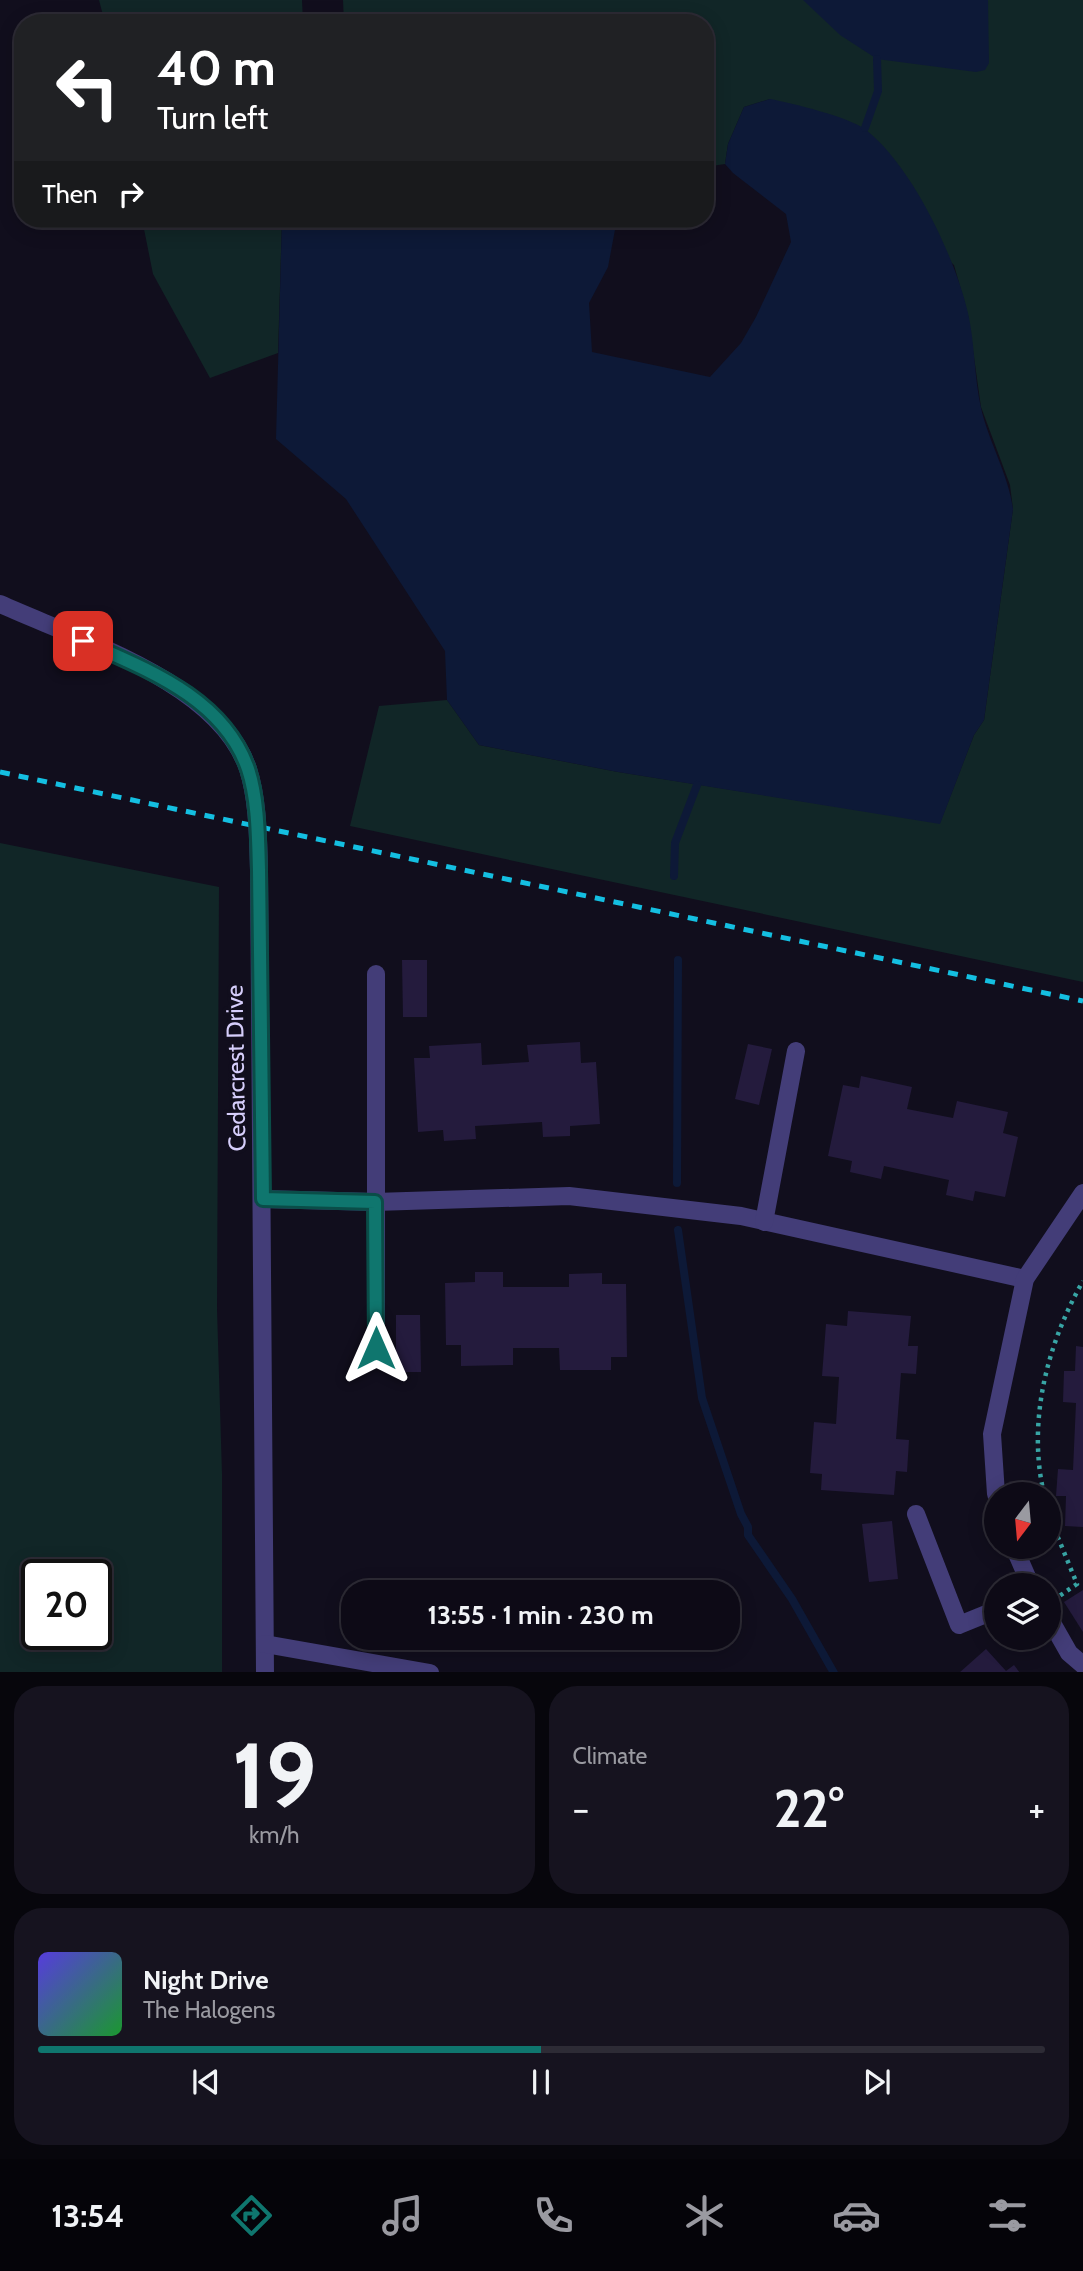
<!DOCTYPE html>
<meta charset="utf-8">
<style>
body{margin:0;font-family:Cabin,sans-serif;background:#16131f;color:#f1f3f6;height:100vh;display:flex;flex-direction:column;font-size:26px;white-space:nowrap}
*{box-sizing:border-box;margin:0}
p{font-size:23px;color:#9a9aa1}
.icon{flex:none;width:38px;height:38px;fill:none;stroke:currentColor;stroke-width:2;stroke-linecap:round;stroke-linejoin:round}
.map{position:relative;height:1672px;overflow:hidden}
.drawer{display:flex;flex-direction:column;gap:14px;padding:14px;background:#07060c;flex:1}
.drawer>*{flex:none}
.hud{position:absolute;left:14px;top:14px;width:700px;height:214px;border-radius:28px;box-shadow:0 4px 18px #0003,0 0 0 2px #2d2b35;background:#202124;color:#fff;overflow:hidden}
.needle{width:46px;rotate:196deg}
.controls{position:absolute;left:984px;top:1482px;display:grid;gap:14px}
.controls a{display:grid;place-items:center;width:77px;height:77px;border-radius:50%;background:#0d0a16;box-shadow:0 4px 18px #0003,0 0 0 2px #2d2b35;font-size:35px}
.speed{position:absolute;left:21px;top:1559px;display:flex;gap:14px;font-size:35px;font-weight:700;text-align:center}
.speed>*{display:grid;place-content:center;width:91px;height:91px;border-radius:50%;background:#0d0a16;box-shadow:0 4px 18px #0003,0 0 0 2px #2d2b35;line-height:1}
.speed .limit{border:4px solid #111;border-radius:10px;background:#fff;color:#111}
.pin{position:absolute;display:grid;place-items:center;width:60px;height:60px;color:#fff;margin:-30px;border-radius:14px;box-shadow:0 4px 10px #0006}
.me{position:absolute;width:77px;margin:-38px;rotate:0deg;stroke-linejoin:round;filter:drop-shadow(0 0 5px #0008)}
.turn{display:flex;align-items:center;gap:24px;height:147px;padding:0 28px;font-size:32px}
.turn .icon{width:91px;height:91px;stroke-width:2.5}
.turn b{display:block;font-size:49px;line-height:60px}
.then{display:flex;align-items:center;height:66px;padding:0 28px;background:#0003;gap:14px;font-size:26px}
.big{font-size:52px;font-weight:700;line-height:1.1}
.drawer .card{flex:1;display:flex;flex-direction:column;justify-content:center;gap:10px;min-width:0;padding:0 24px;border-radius:28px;background:#16131f}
.drawer .dial{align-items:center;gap:0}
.dial b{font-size:91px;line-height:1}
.song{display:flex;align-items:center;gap:21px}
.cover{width:84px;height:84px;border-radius:10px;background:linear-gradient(135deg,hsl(250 70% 55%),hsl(130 70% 35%))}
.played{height:7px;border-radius:4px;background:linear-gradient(90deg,#0f766e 50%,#2d2b35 50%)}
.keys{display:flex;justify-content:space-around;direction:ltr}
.heat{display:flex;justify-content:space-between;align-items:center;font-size:38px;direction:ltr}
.drawer .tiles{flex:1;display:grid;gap:14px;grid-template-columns:1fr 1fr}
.card:last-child{grid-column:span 2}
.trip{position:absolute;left:341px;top:1580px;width:399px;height:70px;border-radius:28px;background:#0d0a16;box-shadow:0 4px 18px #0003,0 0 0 2px #2d2b35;font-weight:700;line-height:70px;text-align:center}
.tab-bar{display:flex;height:112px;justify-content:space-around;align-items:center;background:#050409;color:#9a9aa1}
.tab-bar .icon{width:49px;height:49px}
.tab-bar .on{color:#0f766e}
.tab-bar b{font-size:32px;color:#f1f3f6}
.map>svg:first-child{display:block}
.green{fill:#112627;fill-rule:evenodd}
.water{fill:#0d1937}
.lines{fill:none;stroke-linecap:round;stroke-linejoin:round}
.stream{stroke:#0d1937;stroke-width:8}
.building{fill:#241b3d}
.path{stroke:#38a5a5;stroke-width:4.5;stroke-dasharray:3.5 5;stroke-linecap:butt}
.minor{stroke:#433d78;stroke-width:18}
.rail{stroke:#14bfe1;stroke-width:5;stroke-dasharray:10 9;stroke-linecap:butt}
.route-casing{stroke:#0a4d48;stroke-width:18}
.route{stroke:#0f766e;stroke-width:12}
.labels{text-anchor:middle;stroke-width:7;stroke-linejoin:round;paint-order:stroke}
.street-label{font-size:24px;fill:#d6cefb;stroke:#110e1d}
</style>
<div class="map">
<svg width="1083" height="1673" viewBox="0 0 1083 1673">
<rect width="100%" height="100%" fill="#110e1d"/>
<!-- green -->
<g class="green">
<polygon points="99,0 302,0 303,23 105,23"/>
<polygon points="343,0 1083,0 1083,982 350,826 379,706 447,700 479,745 618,772 940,823 974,735 984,720 1013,509 1010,485 981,407 968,315 954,265 770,99 744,107 728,144 725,164 705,167 705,23 344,23"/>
<polygon points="142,219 282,219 278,353 210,378 153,274"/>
<path d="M 0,843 L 219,887 L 217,1309 L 222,1474 L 222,1672 L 0,1672 ZM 96,1575 L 96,1634 L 37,1634 L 37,1575 Z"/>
</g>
<!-- water -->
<g class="water">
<polygon points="803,0 988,0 989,63 985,70 976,72 877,59 840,35"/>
<path d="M 770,99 C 791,103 850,117 866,130 C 912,166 955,257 968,313 C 975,344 974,377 981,408 C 989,443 1008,473 1013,509 L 984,720 L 974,735 L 940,824 L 618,772 L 479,745 L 447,700 L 445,651 L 346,499 L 276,439 L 282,219 L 617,219 L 608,267 L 589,303 L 592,352 L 710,377 L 741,343 L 756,317 L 791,242 L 786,214 L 733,173 L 725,164 L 728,144 L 744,107 Z"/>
</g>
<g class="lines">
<!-- stream -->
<g class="stream">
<polyline points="865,128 878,91 877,59"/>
<polyline points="674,876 675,843 697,785"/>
<polyline points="677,1183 678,960"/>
<polyline points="678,1230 702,1398 741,1514 748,1527 748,1535 792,1599 834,1673"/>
</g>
</g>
<!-- building -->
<g class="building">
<polygon points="402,960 427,960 427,1017 403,1017"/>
<polygon points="580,1042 581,1063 596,1062 600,1124 570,1126 570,1136 543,1137 542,1122 475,1126 476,1139 444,1141 443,1130 418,1132 414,1058 430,1058 429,1046 481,1043 482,1065 529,1062 527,1045"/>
<polygon points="748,1044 772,1049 759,1105 735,1099"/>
<polygon points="861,1076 912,1087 907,1109 953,1118 957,1101 1008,1112 1003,1133 1018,1137 1005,1197 975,1191 973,1201 946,1195 949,1180 884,1166 881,1179 850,1172 852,1161 828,1156 843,1085 859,1088"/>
<polygon points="475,1272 503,1272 503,1287 569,1287 569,1274 602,1273 602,1284 626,1284 627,1357 611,1357 611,1370 560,1370 559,1348 513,1348 513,1365 461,1366 461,1345 446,1345 445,1283 475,1282"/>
<polygon points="848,1311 911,1316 908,1346 918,1346 916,1374 901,1373 896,1439 909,1440 907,1472 896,1471 894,1495 821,1490 822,1474 810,1473 814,1422 836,1424 839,1377 822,1376 826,1324 847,1326"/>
<polygon points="396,1315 420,1315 421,1372 396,1372"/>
<polygon points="1076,1346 1083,1347 1083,1527 1065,1526 1066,1496 1056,1496 1058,1469 1073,1470 1076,1403 1063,1402 1064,1371 1075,1371"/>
<polygon points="892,1521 898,1579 869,1582 862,1524"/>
<polygon points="1083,1590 1083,1632 1064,1602"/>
<polygon points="986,1649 1006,1671 1014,1665 1020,1673 959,1673"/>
</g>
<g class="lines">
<!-- path -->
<g class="path">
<path d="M 1044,1494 C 1027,1422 1047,1344 1083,1281"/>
<polyline points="1048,1513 1077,1584 1058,1597"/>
</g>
<!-- minor -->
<g class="minor">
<path d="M 0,604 C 77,639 219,682 248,769 C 258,800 258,838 259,870 L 265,1673"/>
<polyline points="263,1199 375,1202 569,1196 741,1216 1025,1279"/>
<polyline points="764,1222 796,1051"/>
<polyline points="376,1348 376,974"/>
<polyline points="996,1494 992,1434 1025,1279 1083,1193"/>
<polyline points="916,1514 959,1625 996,1610"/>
<polyline points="1014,1547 1031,1586"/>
<polyline points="1048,1616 1069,1653 1083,1665"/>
<polyline points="265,1644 430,1673"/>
</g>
<!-- rail -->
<polyline class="rail" points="0,772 1083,1001"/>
</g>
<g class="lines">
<defs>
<path id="route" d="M 83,641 C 145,669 223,697 248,769 C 258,799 258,837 259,870 L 263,1199 L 375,1202 L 376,1348"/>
</defs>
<!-- route casing -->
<use href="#route" class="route-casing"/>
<!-- route -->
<use href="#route" class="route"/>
</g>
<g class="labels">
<!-- street labels -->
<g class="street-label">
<text transform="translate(236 1068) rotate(-91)" y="8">Cedarcrest Drive</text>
</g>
</g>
</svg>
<div class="controls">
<a><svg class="needle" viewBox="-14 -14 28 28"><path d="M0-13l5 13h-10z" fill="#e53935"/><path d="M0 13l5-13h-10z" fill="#9a9aa1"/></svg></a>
<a><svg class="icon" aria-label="layers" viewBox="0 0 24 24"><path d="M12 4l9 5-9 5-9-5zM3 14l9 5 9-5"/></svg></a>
</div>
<div class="speed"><div class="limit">20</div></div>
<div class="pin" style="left:83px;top:641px;background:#d93025"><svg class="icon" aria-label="arrive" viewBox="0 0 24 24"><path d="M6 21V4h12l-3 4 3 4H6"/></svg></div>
<svg class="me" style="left:376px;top:1348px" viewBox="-20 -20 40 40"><path d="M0-17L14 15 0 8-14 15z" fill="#0f766e" stroke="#fff" stroke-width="4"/></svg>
<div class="trip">13:55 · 1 min · 230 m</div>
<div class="hud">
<div class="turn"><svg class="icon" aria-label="left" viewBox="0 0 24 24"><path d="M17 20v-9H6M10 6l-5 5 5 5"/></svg><div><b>40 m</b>Turn left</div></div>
<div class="then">Then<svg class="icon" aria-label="right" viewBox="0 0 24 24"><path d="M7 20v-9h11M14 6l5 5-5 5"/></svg></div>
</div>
</div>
<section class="drawer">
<div class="tiles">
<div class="card dial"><b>19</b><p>km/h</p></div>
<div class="card"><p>Climate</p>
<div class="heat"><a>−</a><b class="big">22°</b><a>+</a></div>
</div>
<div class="card">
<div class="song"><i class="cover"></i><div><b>Night Drive</b><p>The Halogens</p></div></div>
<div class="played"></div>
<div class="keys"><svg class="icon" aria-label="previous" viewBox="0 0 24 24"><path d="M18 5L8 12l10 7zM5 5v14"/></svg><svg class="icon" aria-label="pause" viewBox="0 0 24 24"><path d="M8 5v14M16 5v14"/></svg><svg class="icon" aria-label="next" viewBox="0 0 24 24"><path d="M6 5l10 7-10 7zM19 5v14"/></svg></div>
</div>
</div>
</section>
<nav class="tab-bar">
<b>13:54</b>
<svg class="icon on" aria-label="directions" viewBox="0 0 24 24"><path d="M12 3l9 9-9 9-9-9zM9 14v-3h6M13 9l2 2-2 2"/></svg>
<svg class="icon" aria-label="music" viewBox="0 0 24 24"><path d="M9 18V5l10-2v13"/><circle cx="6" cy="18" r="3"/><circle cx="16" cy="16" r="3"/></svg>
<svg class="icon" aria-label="phone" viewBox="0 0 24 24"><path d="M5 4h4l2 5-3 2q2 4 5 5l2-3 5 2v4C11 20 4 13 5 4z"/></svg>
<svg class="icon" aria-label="climate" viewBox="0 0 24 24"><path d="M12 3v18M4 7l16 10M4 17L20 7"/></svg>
<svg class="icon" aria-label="car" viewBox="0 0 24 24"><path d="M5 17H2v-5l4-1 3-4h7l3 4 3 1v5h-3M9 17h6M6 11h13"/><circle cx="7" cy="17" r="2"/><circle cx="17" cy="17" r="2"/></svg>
<svg class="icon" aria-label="filters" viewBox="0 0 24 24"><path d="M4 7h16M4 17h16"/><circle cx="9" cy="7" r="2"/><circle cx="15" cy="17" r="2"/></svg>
</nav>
